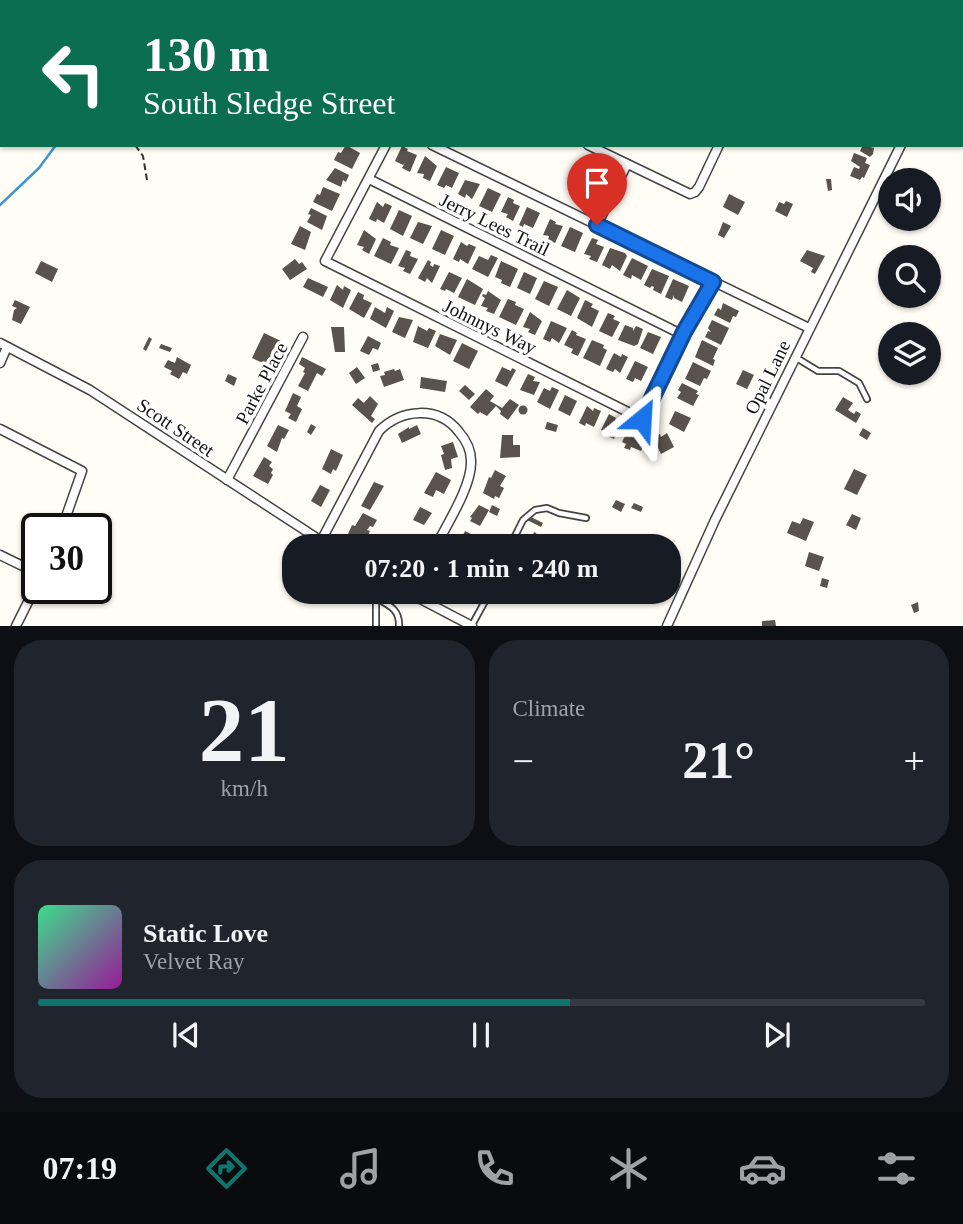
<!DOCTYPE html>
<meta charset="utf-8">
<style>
body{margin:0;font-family:Georgia,serif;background:#20242c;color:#f1f3f6;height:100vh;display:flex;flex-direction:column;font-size:26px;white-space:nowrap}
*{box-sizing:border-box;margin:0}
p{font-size:23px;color:#9ea1a6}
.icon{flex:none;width:38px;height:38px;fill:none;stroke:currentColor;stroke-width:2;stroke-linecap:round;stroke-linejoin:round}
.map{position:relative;height:626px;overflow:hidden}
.side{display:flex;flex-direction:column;gap:14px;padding:14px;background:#0d0f14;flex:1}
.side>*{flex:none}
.top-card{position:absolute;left:0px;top:0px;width:964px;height:147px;box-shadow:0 2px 5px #0004;background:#0b6e4f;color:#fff;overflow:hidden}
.buttons{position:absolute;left:878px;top:168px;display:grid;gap:14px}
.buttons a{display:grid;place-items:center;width:63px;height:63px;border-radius:50%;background:#171b24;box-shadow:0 2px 5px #0004;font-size:35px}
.speed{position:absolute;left:21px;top:513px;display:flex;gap:14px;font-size:35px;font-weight:700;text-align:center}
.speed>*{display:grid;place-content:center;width:91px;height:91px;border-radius:50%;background:#171b24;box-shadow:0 2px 5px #0004;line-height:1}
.speed .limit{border:4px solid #111;border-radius:10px;background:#fff;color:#111}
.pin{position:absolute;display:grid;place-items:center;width:60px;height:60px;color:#fff;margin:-72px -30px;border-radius:50% 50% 50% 0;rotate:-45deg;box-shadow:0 0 7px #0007}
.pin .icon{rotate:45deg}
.me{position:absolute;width:77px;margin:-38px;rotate:27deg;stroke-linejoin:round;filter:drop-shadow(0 0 5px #0008)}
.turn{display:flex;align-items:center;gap:24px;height:147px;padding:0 28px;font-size:32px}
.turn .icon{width:91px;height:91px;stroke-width:2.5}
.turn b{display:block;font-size:49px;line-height:60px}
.big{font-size:52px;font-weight:700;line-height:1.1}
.side .tile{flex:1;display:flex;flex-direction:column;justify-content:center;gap:10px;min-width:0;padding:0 24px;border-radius:28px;background:#20242c}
.side .dial{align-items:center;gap:0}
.dial b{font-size:91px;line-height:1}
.song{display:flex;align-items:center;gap:21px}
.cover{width:84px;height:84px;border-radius:10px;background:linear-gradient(135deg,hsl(150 70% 55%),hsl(300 70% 35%))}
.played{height:7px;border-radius:4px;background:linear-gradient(90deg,#0f766e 60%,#363941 60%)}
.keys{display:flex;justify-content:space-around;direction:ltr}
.heat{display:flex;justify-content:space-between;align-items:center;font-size:38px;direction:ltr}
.side .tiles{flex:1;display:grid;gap:14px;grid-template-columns:1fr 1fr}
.tile:last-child{grid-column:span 2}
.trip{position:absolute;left:282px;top:534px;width:399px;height:70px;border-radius:28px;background:#171b24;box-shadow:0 2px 5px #0004;font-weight:700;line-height:70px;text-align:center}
.tab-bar{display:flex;height:112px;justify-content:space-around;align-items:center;background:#090b0e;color:#9ea1a6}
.tab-bar .icon{width:49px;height:49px}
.tab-bar .active{color:#0f766e}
.tab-bar b{font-size:32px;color:#f1f3f6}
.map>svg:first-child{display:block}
.green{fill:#d5ebbd}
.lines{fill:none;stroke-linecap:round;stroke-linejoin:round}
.stream{stroke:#3f96cf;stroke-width:2.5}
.building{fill:#5a524d}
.service-casing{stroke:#444;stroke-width:8}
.minor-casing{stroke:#444;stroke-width:11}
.path{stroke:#333;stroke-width:2;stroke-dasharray:7 3.5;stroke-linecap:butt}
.service{stroke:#fff;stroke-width:4.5}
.minor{stroke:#fff;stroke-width:8}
.route-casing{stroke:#114b97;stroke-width:18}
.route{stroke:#1a73e8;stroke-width:12}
.labels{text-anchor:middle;stroke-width:7;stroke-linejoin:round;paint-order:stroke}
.street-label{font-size:19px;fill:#111;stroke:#fff}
</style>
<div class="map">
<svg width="963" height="626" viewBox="0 0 963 626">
<rect width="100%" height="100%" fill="#fffdf5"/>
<!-- green -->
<g class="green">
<polygon points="167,0 407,0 171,2"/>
<polygon points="704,0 956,0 708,2"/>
</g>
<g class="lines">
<!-- stream -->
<g class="stream">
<polyline points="405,2 405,0"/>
<polyline points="0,205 39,168 56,145"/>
</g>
</g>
<!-- building -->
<g class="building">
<polygon points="346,145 360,153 352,169 334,160 338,152 341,153"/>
<polygon points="863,145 874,148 873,154 870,157 860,151"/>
<polygon points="402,146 408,149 407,151 417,155 410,172 402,168 405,163 403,165 395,161"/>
<polygon points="854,153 867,158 865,163 870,165 864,178 862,177 860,180 850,176 854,167 859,169 860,167 851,161"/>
<polygon points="425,156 437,166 430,181 423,178 424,174 417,173"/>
<polygon points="446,167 459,173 452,188 446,185 444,188 437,185"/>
<polygon points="335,168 349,175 346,182 343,180 341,187 326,180"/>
<polygon points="826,179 831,179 832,190 828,191"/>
<polygon points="465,180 480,184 472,199 466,194 465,198 458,194"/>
<polygon points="323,187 340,194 332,211 313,202 317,194 320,195"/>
<polygon points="488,188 501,194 492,212 479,206"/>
<polygon points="729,194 745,202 738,215 723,207"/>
<polygon points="508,197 514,200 513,203 520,206 513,221 506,217 508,214 501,212"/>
<polygon points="786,201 793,204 787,217 775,211 779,202 784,204"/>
<polygon points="377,202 383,207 385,203 392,206 384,223 377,219 376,222 369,219"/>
<polygon points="527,207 540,213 533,228 524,224 523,227 519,225"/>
<polygon points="311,208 327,216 322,230 307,222 311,215 308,214"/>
<polygon points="399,210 412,216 403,236 390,229"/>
<polygon points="550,219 556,222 555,224 563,226 555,243 548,240 549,236 543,235"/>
<polygon points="418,222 432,226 423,244 410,238"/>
<polygon points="723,222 731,226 724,238 718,235"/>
<polygon points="300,226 311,232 305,250 291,244"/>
<polygon points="570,227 583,233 575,252 561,246"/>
<polygon points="364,230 376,239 369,254 362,250 364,247 357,245"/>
<polygon points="441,230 454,236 445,255 432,249"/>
<polygon points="383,238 391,242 390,245 399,248 391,264 374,256"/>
<polygon points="592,238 598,240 596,244 604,247 597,262 589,259 591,256 584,254"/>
<polygon points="461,242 467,246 469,244 476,247 468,264 460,259 459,262 453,259"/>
<polygon points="610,248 625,253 627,256 620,271 612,265 610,269 602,265"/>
<polygon points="406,250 411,252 410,256 418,259 410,274 403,271 405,268 398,266"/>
<polygon points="807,250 825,256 815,274 811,272 813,268 800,261"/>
<polygon points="491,255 498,258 488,277 472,269 479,256 488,260"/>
<polygon points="632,258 648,266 641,280 632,275 631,279 623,275"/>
<polygon points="295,259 299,264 302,262 307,269 290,280 282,269"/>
<polygon points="428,260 431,262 430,265 433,267 434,264 440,266 432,283 427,278 425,282 418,278"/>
<polygon points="41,261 58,269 52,282 35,273"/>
<polygon points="501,261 518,269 510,287 501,283 502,280 495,277"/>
<polygon points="652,269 669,276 661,294 653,290 654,287 652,286 650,288 644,285"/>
<polygon points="449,272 462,278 454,293 446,289 445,291 440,289"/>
<polygon points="524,272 537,278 530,294 517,288"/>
<polygon points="308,278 328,287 323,297 303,287"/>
<polygon points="467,279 483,289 475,305 458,297"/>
<polygon points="673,279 689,286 682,302 674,298 674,295 672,300 665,297"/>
<polygon points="544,281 558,287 549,306 535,299"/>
<polygon points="337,285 343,290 344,286 351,290 343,308 330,300"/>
<polygon points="567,290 580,298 571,316 557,309"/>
<polygon points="488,291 501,300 494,314 486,311 488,308 481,306 485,298 482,296 483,294 486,295"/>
<polygon points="358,292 364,295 363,299 372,303 364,318 349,309"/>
<polygon points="508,299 516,302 515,305 524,309 516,325 499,317"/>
<polygon points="15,300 30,307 21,324 12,320 14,310 17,308 12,306"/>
<polygon points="585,300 593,304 591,307 599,311 592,327 577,318"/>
<polygon points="723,303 739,311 736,317 733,316 730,323 714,315 718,308 721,310"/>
<polygon points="375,307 385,313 387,307 394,311 386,328 370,319"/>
<polygon points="530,312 542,321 535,335 528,332 530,329 523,327"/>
<polygon points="608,313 615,316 613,319 620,322 612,337 599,331"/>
<polygon points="399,317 413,320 405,338 392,332"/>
<polygon points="712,320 729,328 721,345 705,337 708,331 711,332 708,328"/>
<polygon points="551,321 567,328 559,343 552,338 550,342 543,339"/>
<polygon points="625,325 633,328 633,331 636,326 643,329 638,344 634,346 618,340"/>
<polygon points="418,326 427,331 429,328 436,331 428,348 413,342"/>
<polygon points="331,327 344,327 345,352 335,352"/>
<polygon points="572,330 577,333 576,335 586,339 578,356 571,353 573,349 564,345"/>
<polygon points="648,332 661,337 653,354 640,348"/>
<polygon points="264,333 281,341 269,366 252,358"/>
<polygon points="440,334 457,340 450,355 435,346"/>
<polygon points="368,336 381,343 378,350 373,348 369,355 360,351"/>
<polygon points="149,337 152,339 146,351 143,349"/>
<polygon points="592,340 604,345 603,348 607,350 600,366 583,358"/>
<polygon points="702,340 718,348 713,359 715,360 713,366 695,357"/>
<polygon points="462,343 478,351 469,369 453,361"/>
<polygon points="161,344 172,348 170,352 159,348"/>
<polygon points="614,353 621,357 622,354 628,357 620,373 615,369 613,372 606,369"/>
<polygon points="177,357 191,365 187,374 183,372 179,379 170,374 172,371 164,367 168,360 175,363"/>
<polygon points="302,357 326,369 322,376 317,373 308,391 298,386 305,373 303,372 305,368 299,364"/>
<polygon points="635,361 648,367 641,381 635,378 633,382 626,379"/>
<polygon points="693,362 711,371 707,379 704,378 700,386 685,379"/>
<polygon points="378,363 380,370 373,372 371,365"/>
<polygon points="357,367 365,378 356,384 349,373"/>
<polygon points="502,367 511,371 512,368 516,370 507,387 495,381"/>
<polygon points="394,369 395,371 400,369 404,380 384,387 380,376 385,375 384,372"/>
<polygon points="743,370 754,375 747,389 736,384"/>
<polygon points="228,374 237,378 234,386 225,381"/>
<polygon points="528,374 535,377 533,381 540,382 534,395 520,390"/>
<polygon points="421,377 447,381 445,392 420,388"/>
<polygon points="682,383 698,391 696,394 699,395 693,406 677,398 681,392 678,390"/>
<polygon points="465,385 475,394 469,400 459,391"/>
<polygon points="552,387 559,390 550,409 537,402 544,388 550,391"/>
<polygon points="486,389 494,396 490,401 502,408 510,399 519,405 508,420 500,414 501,411 496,406 487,416 480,412 478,414 470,407"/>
<polygon points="293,393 301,397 297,406 302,409 296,422 288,418 291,414 285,411"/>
<polygon points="565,395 577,401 570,416 558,410"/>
<polygon points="370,396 378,404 371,416 375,419 372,423 352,405 358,398 364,403"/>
<polygon points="843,397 853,403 848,410 854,414 856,411 861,414 856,423 835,410"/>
<circle cx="523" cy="410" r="4.5"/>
<polygon points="587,406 593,411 594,408 601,411 594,427 586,423 585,426 579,423"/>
<polygon points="675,411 691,418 684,432 669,424"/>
<polygon points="609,414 616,418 615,421 621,422 614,439 608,436 609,433 601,430"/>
<polygon points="547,422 558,425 556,432 545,429"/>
<polygon points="311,424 316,427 311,435 307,432"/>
<polygon points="278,425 289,430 284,439 282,438 277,452 267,446"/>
<polygon points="417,425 421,434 402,443 398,434 409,427 409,429"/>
<polygon points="863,428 871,433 867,440 859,435"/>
<polygon points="627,432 646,440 641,451 631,447 630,450 624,448 626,444 622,442"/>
<polygon points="667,433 674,447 661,454 653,438 660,434 661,437"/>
<polygon points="502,435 513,435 513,445 520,445 520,457 500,458"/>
<polygon points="453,442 458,457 451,459 452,468 445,470 441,455 444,454 441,446"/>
<polygon points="331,449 343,455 336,471 333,469 331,474 322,469"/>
<polygon points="264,457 272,462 269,466 273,469 271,473 273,475 268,484 253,476"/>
<polygon points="854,469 867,475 857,495 844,489"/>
<polygon points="495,470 506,476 500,486 504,488 499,498 495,496 494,499 483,493 489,477 491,478"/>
<polygon points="436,472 451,480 444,494 436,490 433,497 424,493"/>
<polygon points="374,482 384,486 370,510 361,506"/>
<polygon points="320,485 330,490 321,507 311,501"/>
<polygon points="616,500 625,504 621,512 612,507"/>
<polygon points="634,503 643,507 641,512 631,508"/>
<polygon points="479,505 489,510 480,526 470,521 472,518 470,517"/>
<polygon points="492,505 500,509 497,516 489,512"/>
<polygon points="420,507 432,513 424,525 413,520"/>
<polygon points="363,513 377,520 373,527 370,526 367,530 370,531 367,538 365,536 362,541 348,534 352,525 355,526"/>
<polygon points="852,514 861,518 856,530 846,525"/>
<polygon points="529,516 543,523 541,527 527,520"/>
<polygon points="803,518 814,522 806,541 787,533 792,521 800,524"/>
<polygon points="465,531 481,539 477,546 458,546"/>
<polygon points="535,532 538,536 527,546 519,546"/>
<polygon points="403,538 413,543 412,546 385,546 388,540 400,545"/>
<polygon points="809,552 824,557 819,571 805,566"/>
<polygon points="822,578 829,580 827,588 820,586"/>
<polygon points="469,592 475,592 468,604 463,602"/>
<polygon points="918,602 919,611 914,613 911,605"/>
<polygon points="775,620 776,626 762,626 762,621"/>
</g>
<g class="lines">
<defs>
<g id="service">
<polyline points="795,357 818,371 839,371 859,383 867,399"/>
<polyline points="510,546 523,520 535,510 547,508 559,513 586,518"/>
<path d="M 368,592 C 381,604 400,604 399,626"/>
<polyline points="472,625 490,592"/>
<polyline points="376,626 376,599"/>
</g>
<g id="minor">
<polyline points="136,0 140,2"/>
<polyline points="557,0 561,2"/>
<polyline points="962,20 963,19"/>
<polyline points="0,77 2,78"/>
<polyline points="386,145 325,261 642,419 685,332 714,282"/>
<polyline points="432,145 809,328"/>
<polyline points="588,145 690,194 695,192 699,187 719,145"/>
<polyline points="369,179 683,335"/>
<polyline points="597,225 627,164"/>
<polyline points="0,343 90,390 329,546"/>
<polyline points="0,363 7,347"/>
<polyline points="0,429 82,471 62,528"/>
<polyline points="227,480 303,337"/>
<path d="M 321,541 L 379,431 C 401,409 438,405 459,432 C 466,440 471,450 471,461 C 472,486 447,524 436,546"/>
<polyline points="0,555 37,573"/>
<polyline points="407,592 472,626"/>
<polyline points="16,626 37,584"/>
<polyline points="667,626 715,520 901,145"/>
</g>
</defs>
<!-- service casing -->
<use href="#service" class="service-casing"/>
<!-- minor casing -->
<use href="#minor" class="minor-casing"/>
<!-- path -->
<polyline class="path" points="135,145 143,156 147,180"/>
<!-- service -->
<use href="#service" class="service"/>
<!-- minor -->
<use href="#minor" class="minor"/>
</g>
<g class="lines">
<defs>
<polyline id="route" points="597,225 713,282 684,332 642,419"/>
</defs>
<!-- route casing -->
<use href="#route" class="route-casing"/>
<!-- route -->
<use href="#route" class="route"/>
</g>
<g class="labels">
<!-- street labels -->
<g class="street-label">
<text transform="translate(495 224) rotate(26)" y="7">Jerry Lees Trail</text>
<text transform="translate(490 326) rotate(26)" y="7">Johnnys Way</text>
<text transform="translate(767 377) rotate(-64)" y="7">Opal Lane</text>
<text transform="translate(261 383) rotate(-62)" y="7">Parke Place</text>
<text transform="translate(176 427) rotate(34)" y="7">Scott Street</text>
</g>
</g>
</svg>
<div class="buttons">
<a><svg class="icon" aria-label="sound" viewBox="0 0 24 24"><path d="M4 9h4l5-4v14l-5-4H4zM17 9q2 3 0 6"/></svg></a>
<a><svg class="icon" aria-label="search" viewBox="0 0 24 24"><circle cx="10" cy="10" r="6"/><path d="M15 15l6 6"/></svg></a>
<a><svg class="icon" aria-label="layers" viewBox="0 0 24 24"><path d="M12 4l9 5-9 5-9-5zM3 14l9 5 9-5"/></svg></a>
</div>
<div class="speed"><div class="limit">30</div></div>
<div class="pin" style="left:597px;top:225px;background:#d93025"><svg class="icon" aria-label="arrive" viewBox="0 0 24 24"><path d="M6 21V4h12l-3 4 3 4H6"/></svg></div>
<svg class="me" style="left:642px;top:419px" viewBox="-20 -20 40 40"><path d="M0-17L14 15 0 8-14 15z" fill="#1a73e8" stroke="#fff" stroke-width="4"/></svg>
<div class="trip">07:20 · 1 min · 240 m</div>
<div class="top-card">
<div class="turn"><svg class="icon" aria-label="left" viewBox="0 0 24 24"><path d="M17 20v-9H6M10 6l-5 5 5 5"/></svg><div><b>130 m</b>South Sledge Street</div></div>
</div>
</div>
<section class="side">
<div class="tiles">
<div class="tile dial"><b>21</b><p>km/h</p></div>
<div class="tile"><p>Climate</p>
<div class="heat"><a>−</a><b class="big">21°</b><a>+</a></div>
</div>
<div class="tile">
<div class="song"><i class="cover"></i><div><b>Static Love</b><p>Velvet Ray</p></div></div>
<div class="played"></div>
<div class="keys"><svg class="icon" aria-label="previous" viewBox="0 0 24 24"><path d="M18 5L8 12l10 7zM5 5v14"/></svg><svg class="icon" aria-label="pause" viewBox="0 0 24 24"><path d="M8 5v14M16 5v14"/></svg><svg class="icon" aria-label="next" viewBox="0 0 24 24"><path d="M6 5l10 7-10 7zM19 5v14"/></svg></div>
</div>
</div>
</section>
<nav class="tab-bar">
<b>07:19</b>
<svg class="icon active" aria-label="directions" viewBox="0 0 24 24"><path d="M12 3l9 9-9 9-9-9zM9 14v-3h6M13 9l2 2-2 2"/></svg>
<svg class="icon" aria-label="music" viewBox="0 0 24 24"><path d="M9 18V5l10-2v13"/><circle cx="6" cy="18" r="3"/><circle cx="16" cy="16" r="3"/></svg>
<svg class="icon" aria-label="phone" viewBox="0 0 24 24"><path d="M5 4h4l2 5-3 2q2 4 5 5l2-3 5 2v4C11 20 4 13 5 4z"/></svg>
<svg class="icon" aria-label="climate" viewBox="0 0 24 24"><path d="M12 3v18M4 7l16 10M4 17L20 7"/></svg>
<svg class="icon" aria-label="car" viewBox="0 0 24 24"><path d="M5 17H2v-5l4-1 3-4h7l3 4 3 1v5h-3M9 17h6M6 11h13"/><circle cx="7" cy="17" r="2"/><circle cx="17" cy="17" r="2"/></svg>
<svg class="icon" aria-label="filters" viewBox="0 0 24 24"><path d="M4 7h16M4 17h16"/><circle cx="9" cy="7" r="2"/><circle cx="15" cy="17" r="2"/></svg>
</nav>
